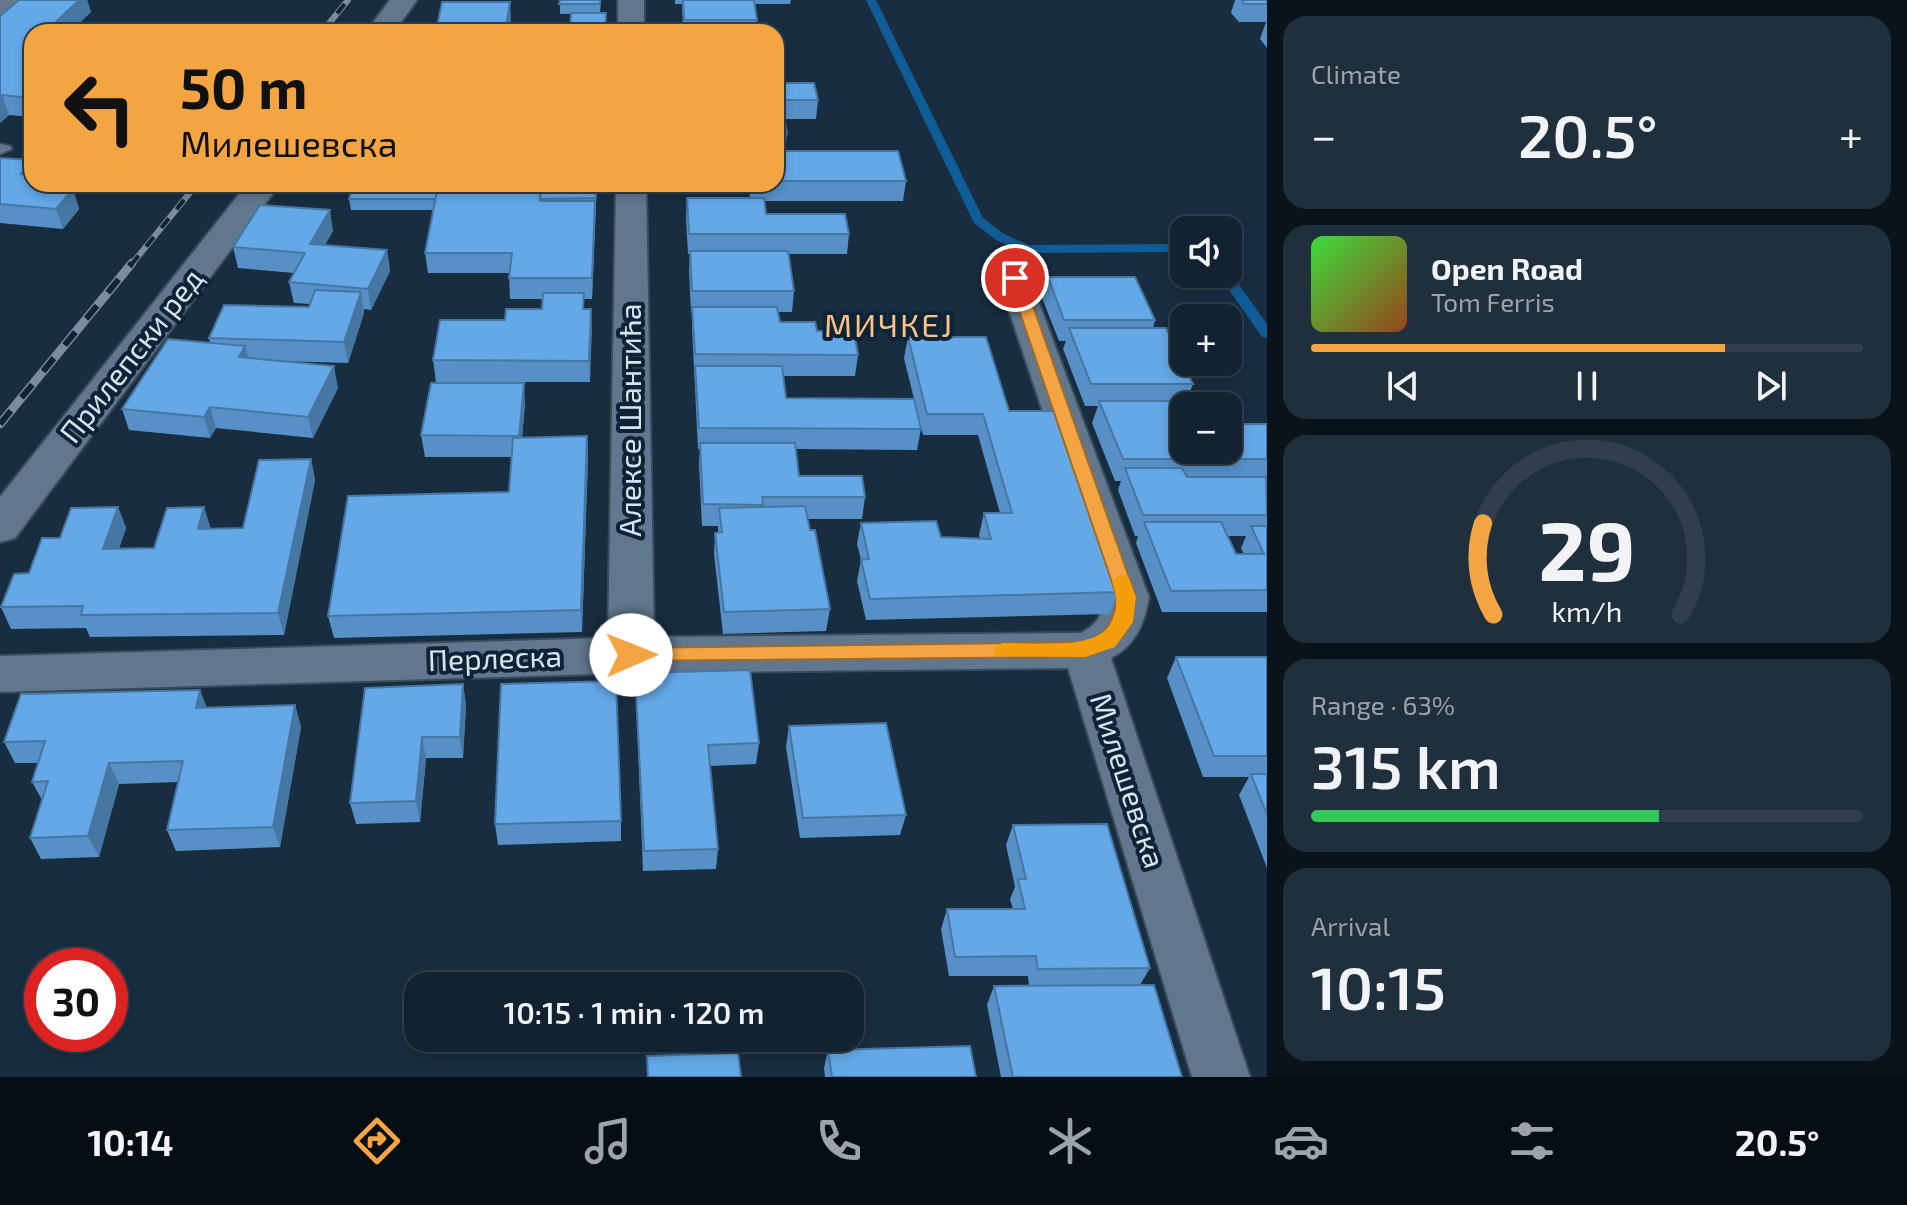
<!DOCTYPE html>
<meta charset="utf-8">
<style>
body{margin:0;font-family:"Exo 2",sans-serif;background:#1f2f3c;color:#f1f3f6;height:100vh;display:flex;flex-direction:column;font-size:30px;white-space:nowrap}
*{box-sizing:border-box;margin:0}
p{font-size:26px;color:#9ca4ab}
.icon{flex:none;width:44px;height:44px;fill:none;stroke:currentColor;stroke-width:2;stroke-linecap:round;stroke-linejoin:round}
.map{position:relative;flex:1;overflow:hidden}
.panel{display:flex;flex-direction:column;gap:16px;padding:16px;background:#0a131a;width:640px}
.panel>*{flex:none}
.guide{position:absolute;left:24px;top:24px;width:760px;height:168px;border-radius:24px;box-shadow:0 4px 12px #0003,0 0 0 2px #313f4c;background:#f3a443;color:#111;overflow:hidden}
.tools{position:absolute;left:1170px;top:216px;display:grid;gap:16px}
.tools a{display:grid;place-items:center;width:72px;height:72px;border-radius:16px;background:#122230;box-shadow:0 4px 12px #0003,0 0 0 2px #313f4c;font-size:40px}
.speed{position:absolute;left:24px;top:948px;display:flex;gap:16px;font-size:40px;font-weight:700;text-align:center}
.speed>*{display:grid;place-content:center;width:104px;height:104px;border-radius:50%;background:#122230;box-shadow:0 4px 12px #0003,0 0 0 2px #313f4c;line-height:1}
.speed .limit{border:12px solid #d22;background:#fff;color:#111}
.pin{position:absolute;display:grid;place-items:center;width:68px;height:68px;color:#fff;margin:-34px;border:4px solid #fff;border-radius:50%;box-shadow:0 2px 8px #0007}
.me{position:absolute;width:88px;margin:-44px;rotate:89deg;stroke-linejoin:round;filter:drop-shadow(0 0 6px #0008)}
.turn{display:flex;align-items:center;gap:28px;height:168px;padding:0 24px;font-size:36px}
.turn .icon{width:104px;height:104px;stroke-width:2.5}
.turn b{display:block;font-size:56px;line-height:68px}
.big{font-size:60px;font-weight:600;line-height:1.1}
.panel .widget{flex:1;display:flex;flex-direction:column;justify-content:center;gap:12px;min-width:0;padding:0 28px;border-radius:24px;background:#1f2f3c}
.panel .dial{align-items:center;gap:0}
.dial svg{height:208px;overflow:visible;fill:none;stroke:#313f4c;stroke-width:7;stroke-linecap:round;text-anchor:middle}
.dial text{fill:#f1f3f6;stroke:none}
.song{display:flex;align-items:center;gap:24px}
.cover{width:96px;height:96px;border-radius:12px;background:linear-gradient(135deg,hsl(120 70% 55%),hsl(20 70% 35%))}
.played{height:8px;border-radius:4px;background:linear-gradient(90deg,#f3a443 75%,#313f4c 75%)}
.keys{display:flex;justify-content:space-around;direction:ltr}
.heat{display:flex;justify-content:space-between;align-items:center;font-size:44px;direction:ltr}
.charge{height:12px;border-radius:6px;background:linear-gradient(90deg,#34c759 63%,#313f4c 0)}
.trip{position:absolute;left:404px;top:972px;width:460px;height:80px;border-radius:24px;background:#122230;box-shadow:0 4px 12px #0003,0 0 0 2px #313f4c;font-weight:600;line-height:80px;text-align:center}
.tabs{display:flex;height:128px;justify-content:space-around;align-items:center;background:#070e13;color:#9ca4ab}
.tabs .icon{width:56px;height:56px}
.tabs .active{color:#f3a443}
.tabs b{font-size:36px;color:#f1f3f6}
main{display:flex;flex:1;min-height:0}
.map>svg:first-child{display:block}
.lines{fill:none;stroke-linecap:round;stroke-linejoin:round}
.stream{fill:#105c96;fill-rule:evenodd}
.service-casing{stroke:#394b5b;stroke-width:4}
.minor-casing{stroke:#394b5b;stroke-width:4}
.tertiary-casing{stroke:#394b5b;stroke-width:4}
.service{fill:#60778d;fill-rule:evenodd}
.minor{fill:#60778d;fill-rule:evenodd}
.tertiary{fill:#60778d;fill-rule:evenodd}
.rail-far1-casing{stroke:#7c8c9c;stroke-width:6}
.rail-casing{stroke:#7c8c9c;stroke-width:9}
.rail-far1{stroke:#0e2336;stroke-width:4;stroke-dasharray:12;stroke-linecap:butt}
.rail{stroke:#0e2336;stroke-width:6;stroke-dasharray:17;stroke-linecap:butt}
.wall{fill:#5690c7;fill-rule:evenodd}
.shaded-wall{fill:#4676a2}
.building{fill:#64a8e7;stroke:#4676a2;stroke-width:2}
.route{fill:#f3a443;stroke:#9e6b2c;stroke-width:2}
.slow{fill:#f59e0b}
.labels{text-anchor:middle;stroke-width:8;stroke-linejoin:round;paint-order:stroke}
.street-label{font-size:30px;fill:#d6e3f0;stroke:#0e2336}
.neighbourhood-label{font-size:32px;letter-spacing:2px;fill:#fac286;stroke:#0e2336}
</style>
<main>
<div class="map">
<svg width="1267" height="1077" viewBox="0 0 1267 1077">
<rect width="100%" height="100%" fill="#182d40"/>
<g class="lines">
<!-- stream -->
<g class="stream">
<polygon points="866,0 876,0 983,218 1004,234 1029,245 1184,244 1184,252 1027,253 996,240 974,223"/>
<polygon points="1229,271 1267,324 1267,338 1262,337 1218,274 1228,274"/>
</g>
<defs>
<polygon id="service" points="0,144 10,146 12,149 0,154"/>
<g id="minor">
<polygon points="0,0 27,0 9,17 0,20"/>
<rect x="618" y="0" width="26" height="32"/>
<path d="M 616,184 L 646,184 L 654,637 L 1081,633 C 1098,624 1102,615 1105,597 L 998,278 L 1003,271 L 1015,268 L 1027,271 L 1149,597 C 1145,623 1135,646 1111,658 L 1250,1077 L 1192,1077 L 1068,668 L 631,673 L 0,692 L 0,656 L 608,638 Z"/>
</g>
<g id="tertiary">
<polygon points="390,0 417,0 394,32 366,32"/>
<polygon points="247,184 280,184 15,538 0,542 0,497"/>
</g>
</defs>
<!-- service casing -->
<use href="#service" class="service-casing"/>
<!-- minor casing -->
<use href="#minor" class="minor-casing"/>
<!-- tertiary casing -->
<use href="#tertiary" class="tertiary-casing"/>
<!-- service -->
<use href="#service" class="service"/>
<!-- minor -->
<use href="#minor" class="minor"/>
<!-- tertiary -->
<use href="#tertiary" class="tertiary"/>
<defs>
<g id="rail-far1">
<polyline points="322,32 348,0"/>
<polyline points="131,265 197,184"/>
</g>
<polyline id="rail" points="0,424 132,263"/>
</defs>
<!-- rail-far1 casing -->
<use href="#rail-far1" class="rail-far1-casing"/>
<!-- rail casing -->
<use href="#rail" class="rail-casing"/>
<!-- rail-far1 -->
<use href="#rail-far1" class="rail-far1"/>
<!-- rail -->
<use href="#rail" class="rail"/>
</g>
<!-- wall -->
<g class="wall">
<polygon points="19,0 87,0 91,12 70,32 32,32 32,117 9,115 0,123 0,16"/>
<polygon points="560,0 601,0 600,13 560,14"/>
<polygon points="675,0 791,0 790,4 755,4 757,20 756,32 678,32 683,26 682,4 675,4"/>
<polygon points="1199,0 1267,0 1267,48 1260,39 1266,22 1239,22 1231,13 1235,0"/>
<polygon points="776,83 818,100 816,119 784,119 787,134 785,151 906,181 903,201 764,201 766,214 849,234 847,254 789,254 794,291 792,312 778,312 780,322 817,331 858,355 855,376 783,376 786,398 914,399 904,358 908,337 1009,411 1118,592 1110,614 866,620 857,581 861,560 857,544 861,523 941,537 980,539 979,535 984,513 1000,513 978,435 923,435 914,399 921,429 917,450 796,449 799,476 865,497 862,519 808,519 830,609 826,631 723,634 714,554 715,533 718,533 718,526 702,526 699,464 700,449 698,449 692,328 692,312 691,312 689,271 690,254 688,254 686,218 687,198 750,198 748,184 776,184"/>
<polygon points="0,158 32,184 46,184 47,186 73,189 79,209 63,229 0,223"/>
<polygon points="597,184 592,299 584,299 584,309 591,309 590,382 436,382 433,360 505,320 542,309 543,299 510,299 509,273 428,273 425,253 434,210 351,210 349,199"/>
<polygon points="333,231 325,245 387,250 390,271 371,310 364,309 364,313 348,363 281,361 338,388 313,438 216,428 210,438 129,430 122,409 210,343 209,338 309,307 310,304 294,303 289,282 294,273 238,268 233,247"/>
<path d="M 1048,277 L 1155,320 L 1153,328 L 1193,384 L 1185,404 L 1184,450 L 1267,424 L 1267,612 L 1162,612 L 1136,543 L 1138,536 L 1135,536 L 1118,490 L 1121,481 L 1115,481 L 1092,423 L 1098,406 L 1085,406 L 1063,349 L 1066,341 L 1059,341 L 1042,298 ZM 1228,536 L 1246,536 L 1241,548 L 1244,554 L 1236,554 Z"/>
<polygon points="525,404 522,438 587,436 588,458 582,632 334,638 328,616 509,492 512,457 425,457 421,435"/>
<polygon points="311,459 315,480 284,635 90,637 86,628 11,629 1,607 60,538 118,507 126,528 119,549 154,548 211,529 243,528"/>
<polygon points="1176,657 1267,657 1267,868 1239,795 1249,777 1203,777 1167,678"/>
<polygon points="635,673 759,743 756,764 710,766 718,849 716,869 643,871"/>
<polygon points="463,684 466,706 463,758 426,758 420,822 356,824 350,803"/>
<polygon points="295,705 301,727 280,847 176,851 167,830 178,782 119,784 99,857 41,859 30,838 42,800 32,782 38,763 15,763 4,742 207,708"/>
<polygon points="789,726 906,815 900,835 800,838 786,747"/>
<polygon points="621,821 621,841 498,845 495,824"/>
<polygon points="1013,825 1150,968 1140,985 1182,1077 1001,1077 987,1005 994,986 1029,986 1028,976 949,976 941,929 947,909 1013,909 1010,899 1015,887 1006,845"/>
<polygon points="828,1050 976,1077 825,1077 824,1068"/>
</g>
<!-- shaded-wall -->
<g class="shaded-wall">
<polygon points="79,0 87,0 91,12 70,32 45,32"/>
<polygon points="510,2 511,20 509,32 505,32"/>
<polygon points="2,95 9,115 0,123 0,97"/>
<polygon points="32,162 32,184 46,184 50,196 28,194 21,174"/>
<polygon points="73,189 79,209 63,229 56,209"/>
<polygon points="595,201 595,222 592,299 592,278"/>
<polygon points="330,210 333,231 314,264 310,244"/>
<polygon points="387,250 390,271 371,310 368,289"/>
<polygon points="361,292 364,313 348,363 344,342"/>
<polygon points="591,309 592,330 590,382 589,361"/>
<polygon points="245,346 251,367 239,357"/>
<polygon points="334,366 338,388 313,438 308,417"/>
<polygon points="524,383 525,404 520,457 519,436"/>
<polygon points="210,407 216,428 210,438 204,417"/>
<polygon points="587,436 588,458 582,632 581,610"/>
<polygon points="311,459 315,480 284,635 278,613"/>
<polygon points="118,507 126,528 111,571 103,549"/>
<polygon points="204,507 211,529 198,529"/>
<polygon points="463,684 466,706 463,758 460,737"/>
<polygon points="200,690 208,711 196,708"/>
<polygon points="295,705 301,727 280,847 273,827"/>
<polygon points="422,737 426,758 420,822 416,801"/>
<polygon points="109,763 119,784 99,857 88,836"/>
</g>
<!-- building -->
<g class="building">
<polygon points="19,0 79,0 45,32 32,32 32,98 2,95 0,97 0,16"/>
<polygon points="560,0 600,0 600,4 559,4"/>
<polygon points="683,0 754,0 757,20 684,20"/>
<polygon points="1242,0 1267,0 1267,4 1244,4"/>
<polygon points="442,2 510,2 505,32 436,32"/>
<polygon points="571,13 606,13 605,32 570,32"/>
<rect x="678" y="26" width="64" height="6"/>
<polygon points="776,83 814,83 818,100 776,100"/>
<polygon points="776,104 782,104 787,134 776,134"/>
<polygon points="776,151 898,151 906,181 776,181"/>
<polygon points="0,158 32,160 32,162 21,174 32,175 32,184 35,184 34,185 73,189 56,209 0,204"/>
<polygon points="353,184 596,184 596,198 541,199 540,191 437,191 436,199 349,199"/>
<polygon points="437,191 540,191 540,201 595,201 592,278 509,278 512,253 425,253"/>
<polygon points="687,198 764,198 766,214 845,214 849,234 689,234"/>
<polygon points="260,205 330,210 310,244 387,250 368,289 289,282 305,253 233,247"/>
<polygon points="690,251 788,251 794,291 692,291"/>
<polygon points="1048,277 1135,277 1155,320 1064,320"/>
<polygon points="315,290 361,292 344,342 209,338 224,305 309,307"/>
<polygon points="543,293 584,293 583,309 591,309 589,361 433,360 440,320 505,320 506,309 542,309"/>
<polygon points="692,307 777,307 780,322 815,322 817,331 854,331 858,355 695,354"/>
<polygon points="1069,328 1166,328 1193,384 1091,384"/>
<polygon points="908,337 986,337 1009,411 1055,411 1118,592 870,599 861,560 869,559 861,523 936,521 941,537 991,539 984,513 1012,513 983,414 927,414"/>
<polygon points="168,339 245,346 239,357 334,366 308,417 210,407 204,417 122,409"/>
<polygon points="695,366 782,366 786,398 914,399 921,429 699,428"/>
<polygon points="431,383 524,383 519,436 421,435"/>
<polygon points="1099,401 1184,401 1186,406 1184,406 1184,450 1228,450 1228,424 1267,424 1267,459 1123,459"/>
<polygon points="587,436 581,610 328,616 348,496 509,492 513,438"/>
<polygon points="700,443 795,443 799,476 862,476 865,497 762,497 763,505 703,504"/>
<polygon points="311,459 278,613 81,615 83,606 1,607 14,574 29,573 42,538 60,538 71,508 118,507 103,549 154,548 167,508 204,507 198,529 243,528 259,460"/>
<polygon points="1125,468 1182,468 1187,477 1266,477 1267,515 1143,515"/>
<polygon points="805,506 810,530 815,530 830,609 724,612 715,533 722,532 719,508"/>
<polygon points="1144,522 1221,522 1236,554 1264,554 1251,526 1267,526 1267,590 1171,591"/>
<polygon points="1176,657 1267,657 1267,756 1214,756"/>
<polygon points="750,670 759,743 708,745 718,849 644,851 635,673"/>
<polygon points="616,681 621,821 495,824 501,684"/>
<polygon points="463,684 460,737 422,737 416,801 350,803 365,688"/>
<polygon points="200,690 196,708 295,705 273,827 167,830 183,761 109,763 88,836 30,838 48,781 32,782 45,741 4,742 21,694"/>
<polygon points="886,723 906,815 803,818 789,726"/>
<polygon points="1251,774 1267,774 1267,815"/>
<polygon points="1107,824 1150,968 1038,969 1036,956 955,957 947,909 1025,909 1018,879 1026,879 1013,825"/>
<polygon points="1154,985 1182,1077 1013,1077 994,986"/>
<polygon points="970,1046 976,1077 832,1077 828,1050"/>
<polygon points="738,1053 741,1077 648,1077 647,1056"/>
</g>
<!-- route -->
<path class="route" d="M 1015,273 L 1023,278 L 1136,597 C 1132,635 1121,646 1085,657 L 624,661 L 622,655 L 624,650 L 631,648 L 1085,642 C 1108,634 1114,621 1117,597 L 1008,278 Z"/>
<!-- slow -->
<path class="slow" d="M 1121,574 L 1128,576 L 1136,597 L 1133,622 L 1115,647 L 1085,657 L 996,656 L 993,651 L 996,646 L 1003,643 C 1049,643 1137,657 1112,581 Z"/>
<g class="labels">
<!-- street labels -->
<g class="street-label">
<text transform="translate(132 356) rotate(-52)" y="10">Прилепски ред</text>
<text transform="translate(631 420) rotate(-90)" y="10">Алексе Шантића</text>
<text transform="translate(495 659) rotate(-2)" y="10">Перлеска</text>
<text transform="translate(1127 781) rotate(72)" y="10">Милешевска</text>
</g>
<!-- neighbourhood labels -->
<g class="neighbourhood-label">
<text x="889" y="337">МИЧКЕЈ</text>
</g>
</g>
</svg>
<div class="tools">
<a><svg class="icon" aria-label="sound" viewBox="0 0 24 24"><path d="M4 9h4l5-4v14l-5-4H4zM17 9q2 3 0 6"/></svg></a>
<a>+</a>
<a>−</a>
</div>
<div class="speed"><div class="limit">30</div></div>
<div class="pin" style="left:1015px;top:278px;background:#d93025"><svg class="icon" aria-label="arrive" viewBox="0 0 24 24"><path d="M6 21V4h12l-3 4 3 4H6"/></svg></div>
<svg class="me" style="left:631px;top:655px" viewBox="-20 -20 40 40"><circle r="19" fill="#fff"/><path d="M0-13L10 11 0 6-10 11z" fill="#f3a443"/></svg>
<div class="trip">10:15 · 1 min · 120 m</div>
<div class="guide">
<div class="turn"><svg class="icon" aria-label="left" viewBox="0 0 24 24"><path d="M17 20v-9H6M10 6l-5 5 5 5"/></svg><div><b>50 m</b>Милешевска</div></div>
</div>
</div>
<section class="panel">
<div class="widget"><p>Climate</p>
<div class="heat"><a>−</a><b class="big">20.5°</b><a>+</a></div>
</div>
<div class="widget">
<div class="song"><i class="cover"></i><div><b>Open Road</b><p>Tom Ferris</p></div></div>
<div class="played"></div>
<div class="keys"><svg class="icon" aria-label="previous" viewBox="0 0 24 24"><path d="M18 5L8 12l10 7zM5 5v14"/></svg><svg class="icon" aria-label="pause" viewBox="0 0 24 24"><path d="M8 5v14M16 5v14"/></svg><svg class="icon" aria-label="next" viewBox="0 0 24 24"><path d="M6 5l10 7-10 7zM19 5v14"/></svg></div>
</div>
<div class="widget dial"><svg viewBox="0 0 100 80">
<path d="M14 69A42 42 0 1 1 86 69"/>
<path d="M14 69A42 42 0 0 1 10 34" stroke="#f3a443"/>
<text x="50" y="56" font-size="32" font-weight="700">29</text>
<text x="50" y="72" font-size="11">km/h</text>
</svg></div>
<div class="widget"><p>Range · 63%</p><b class="big">315 km</b><div class="charge"></div></div>
<div class="widget"><p>Arrival</p><b class="big">10:15</b></div>
</section>
</main>
<nav class="tabs">
<b>10:14</b>
<svg class="icon active" aria-label="directions" viewBox="0 0 24 24"><path d="M12 3l9 9-9 9-9-9zM9 14v-3h6M13 9l2 2-2 2"/></svg>
<svg class="icon" aria-label="music" viewBox="0 0 24 24"><path d="M9 18V5l10-2v13"/><circle cx="6" cy="18" r="3"/><circle cx="16" cy="16" r="3"/></svg>
<svg class="icon" aria-label="phone" viewBox="0 0 24 24"><path d="M5 4h4l2 5-3 2q2 4 5 5l2-3 5 2v4C11 20 4 13 5 4z"/></svg>
<svg class="icon" aria-label="climate" viewBox="0 0 24 24"><path d="M12 3v18M4 7l16 10M4 17L20 7"/></svg>
<svg class="icon" aria-label="car" viewBox="0 0 24 24"><path d="M5 17H2v-5l4-1 3-4h7l3 4 3 1v5h-3M9 17h6M6 11h13"/><circle cx="7" cy="17" r="2"/><circle cx="17" cy="17" r="2"/></svg>
<svg class="icon" aria-label="filters" viewBox="0 0 24 24"><path d="M4 7h16M4 17h16"/><circle cx="9" cy="7" r="2"/><circle cx="15" cy="17" r="2"/></svg>
<b>20.5°</b>
</nav>
